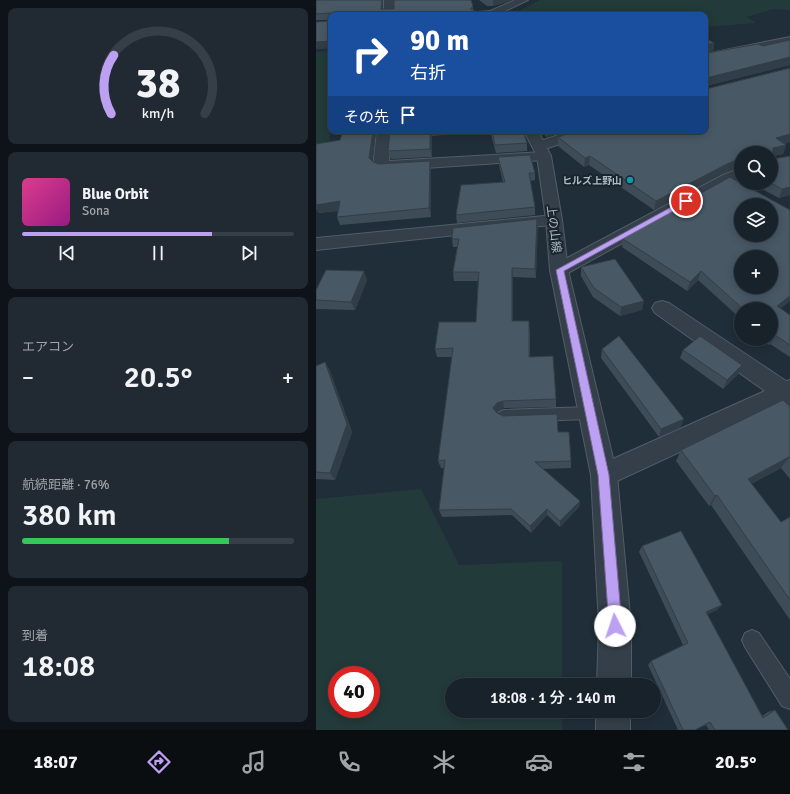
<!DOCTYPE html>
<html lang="ja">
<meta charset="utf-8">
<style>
body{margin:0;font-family:Signika,"Noto Sans JP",sans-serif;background:#212a33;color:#f1f3f6;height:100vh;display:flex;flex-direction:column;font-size:15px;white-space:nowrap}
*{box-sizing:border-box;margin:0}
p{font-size:13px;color:#9fa4a9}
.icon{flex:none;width:22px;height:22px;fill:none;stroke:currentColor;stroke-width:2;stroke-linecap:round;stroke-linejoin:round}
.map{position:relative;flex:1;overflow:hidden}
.side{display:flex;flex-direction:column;gap:8px;padding:8px;background:#0d1318;width:316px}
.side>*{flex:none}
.banner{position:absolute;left:12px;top:12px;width:380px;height:122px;border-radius:8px;box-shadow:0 2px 10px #0003,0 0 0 1px #363f47;background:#1a4fa0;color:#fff;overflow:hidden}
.fabs{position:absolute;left:418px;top:146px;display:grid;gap:8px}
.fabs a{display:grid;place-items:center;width:44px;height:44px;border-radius:50%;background:#18222b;box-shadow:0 2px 10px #0003,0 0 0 1px #363f47;font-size:20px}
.speed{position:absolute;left:12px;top:666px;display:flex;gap:8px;font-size:20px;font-weight:700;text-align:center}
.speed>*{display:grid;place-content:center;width:52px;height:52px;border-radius:50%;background:#18222b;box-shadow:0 2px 10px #0003,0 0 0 1px #363f47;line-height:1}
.speed .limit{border:6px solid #d22;background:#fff;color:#111}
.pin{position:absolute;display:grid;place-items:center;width:34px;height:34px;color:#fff;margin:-17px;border:2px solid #fff;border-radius:50%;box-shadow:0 1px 4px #0007}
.me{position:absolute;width:44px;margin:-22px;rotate:356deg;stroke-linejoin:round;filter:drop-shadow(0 0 3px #0008)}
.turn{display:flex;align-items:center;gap:14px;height:84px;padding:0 16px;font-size:18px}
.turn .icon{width:52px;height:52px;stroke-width:2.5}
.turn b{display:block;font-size:28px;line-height:34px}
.then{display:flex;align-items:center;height:38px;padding:0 16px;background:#0003;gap:8px;font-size:15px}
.big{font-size:30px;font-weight:600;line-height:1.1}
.side .card{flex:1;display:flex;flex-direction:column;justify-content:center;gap:6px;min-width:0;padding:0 14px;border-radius:8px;background:#212a33}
.side .dial{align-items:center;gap:0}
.dial svg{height:104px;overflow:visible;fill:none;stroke:#363f47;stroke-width:7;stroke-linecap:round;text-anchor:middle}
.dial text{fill:#f1f3f6;stroke:none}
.song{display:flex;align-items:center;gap:12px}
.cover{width:48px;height:48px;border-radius:6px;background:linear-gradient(135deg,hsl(330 70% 55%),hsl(310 70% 35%))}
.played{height:4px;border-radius:2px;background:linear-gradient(90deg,#bca0f2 70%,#363f47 70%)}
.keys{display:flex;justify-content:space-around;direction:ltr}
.heat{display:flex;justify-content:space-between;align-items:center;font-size:22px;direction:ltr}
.charge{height:6px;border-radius:3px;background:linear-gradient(90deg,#34c759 76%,#363f47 0)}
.trip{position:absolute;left:129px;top:678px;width:216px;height:40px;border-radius:20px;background:#18222b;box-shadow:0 2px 10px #0003,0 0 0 1px #363f47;font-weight:600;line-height:40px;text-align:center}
.dock{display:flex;height:64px;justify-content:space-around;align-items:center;background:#0a0e11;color:#9fa4a9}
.dock .icon{width:28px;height:28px}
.dock .selected{color:#bca0f2}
.dock b{font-size:18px;color:#f1f3f6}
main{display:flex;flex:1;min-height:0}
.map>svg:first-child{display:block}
.green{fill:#223a39;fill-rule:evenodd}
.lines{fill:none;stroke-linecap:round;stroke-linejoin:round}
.service-casing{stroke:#515d67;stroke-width:2}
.minor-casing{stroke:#515d67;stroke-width:2}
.tertiary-casing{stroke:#515d67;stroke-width:2}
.service{fill:#343f49;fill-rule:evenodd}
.minor{fill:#343f49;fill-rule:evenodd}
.tertiary{fill:#343f49;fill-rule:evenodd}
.wall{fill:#3e4c57}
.shaded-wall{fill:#323e47}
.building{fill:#485865;stroke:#323e47;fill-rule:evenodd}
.route{fill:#bca0f2;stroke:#7a689d}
.culture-dot{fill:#0f9aa8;stroke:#19242d;stroke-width:1.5}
.labels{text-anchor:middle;stroke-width:4;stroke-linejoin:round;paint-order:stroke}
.far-poi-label{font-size:10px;font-weight:bold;fill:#aebac5;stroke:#19242d;text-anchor:end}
.street-label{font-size:12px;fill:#aebac5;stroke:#19242d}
</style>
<main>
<section class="side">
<div class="card dial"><svg viewBox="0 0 100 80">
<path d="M14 69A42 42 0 1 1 86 69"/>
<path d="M14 69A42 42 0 0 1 16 24" stroke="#bca0f2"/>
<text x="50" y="56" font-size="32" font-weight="700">38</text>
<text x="50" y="72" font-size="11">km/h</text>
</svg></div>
<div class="card">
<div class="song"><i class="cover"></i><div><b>Blue Orbit</b><p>Sona</p></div></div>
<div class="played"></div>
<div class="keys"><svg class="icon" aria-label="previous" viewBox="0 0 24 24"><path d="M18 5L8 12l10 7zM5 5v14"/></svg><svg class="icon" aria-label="pause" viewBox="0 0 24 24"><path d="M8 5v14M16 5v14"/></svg><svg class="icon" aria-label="next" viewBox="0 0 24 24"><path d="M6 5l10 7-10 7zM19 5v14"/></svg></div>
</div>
<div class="card"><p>エアコン</p>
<div class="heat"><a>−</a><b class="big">20.5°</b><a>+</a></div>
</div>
<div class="card"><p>航続距離 · 76%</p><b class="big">380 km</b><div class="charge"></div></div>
<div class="card"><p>到着</p><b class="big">18:08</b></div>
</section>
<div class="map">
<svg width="474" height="730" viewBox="0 0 474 730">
<rect width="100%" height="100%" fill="#202e39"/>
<!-- green -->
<g class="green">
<polygon points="224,0 474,0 474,10 457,9 431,17 440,23 389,27 389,15 195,15"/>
<polygon points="15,51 15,129 13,142 0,145 0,52"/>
<path d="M 105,489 L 143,565 L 246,561 L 246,685 L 136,685 L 136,711 L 246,711 L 246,730 L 0,730 L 0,499 ZM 21,675 L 55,675 L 55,709 L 21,709 Z"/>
</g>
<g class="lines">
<defs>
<g id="service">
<polygon points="274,407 279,409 282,413 279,417 274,419 188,422 183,420 180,416 183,412 188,410"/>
<polygon points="436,630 443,633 474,679 474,709 466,706 429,647 426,640 429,633"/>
</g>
<g id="minor">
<rect x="68" y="0" width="10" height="15"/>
<polygon points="175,11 178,12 179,15 156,15 161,12"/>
<polygon points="474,37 474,43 389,60 389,54"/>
<polygon points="61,131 75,131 73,161 228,152 233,153 235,156 233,159 228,160 65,171 60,169 57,166"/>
<polygon points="254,131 275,131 273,134 229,149 224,150 219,149 217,146 219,143"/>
<polygon points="425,168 425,178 250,274 243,276 236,274 234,270 236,266 407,175"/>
<polygon points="238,215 244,216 246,220 244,224 0,250 0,238"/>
<polygon points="346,301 353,303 470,381 474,380 474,408 465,405 288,487 279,483 275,475 279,467 449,391 339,313 336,308 339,303"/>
</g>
<g id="tertiary">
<polygon points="199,0 212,0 181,15 170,14 172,12"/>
<polygon points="208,131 222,131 235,156 246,220 252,270 301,475 315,626 315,685 281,685 283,626 275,475 234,270 230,220 221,156"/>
<rect x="280" y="711" width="34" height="19"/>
</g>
</defs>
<!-- service casing -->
<use href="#service" class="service-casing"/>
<!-- minor casing -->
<use href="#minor" class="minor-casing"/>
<!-- tertiary casing -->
<use href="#tertiary" class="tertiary-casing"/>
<!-- service -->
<use href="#service" class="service"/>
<!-- minor -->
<use href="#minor" class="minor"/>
<!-- tertiary -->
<use href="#tertiary" class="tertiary"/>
</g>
<!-- wall -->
<g class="wall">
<polygon points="0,0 67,0 67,9 157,6 157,10 15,15 15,48 0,49 14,21 14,20 0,20"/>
<polygon points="163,0 197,0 177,6 171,6"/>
<polygon points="389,38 398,43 397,51 390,53 391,53 447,46 474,40 474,65 390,86 390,89 474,68 474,142 468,144 470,145 467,154 457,156 457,159 474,195 463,198 435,183 455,183 425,153 425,167 424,167 406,174 338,210 273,165 268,167 242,146 242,137 389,131"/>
<polygon points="60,131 56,161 57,162 63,164 115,169 115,217 24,225 21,217 22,211 2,213 24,140"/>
<polygon points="74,131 173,131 116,136 116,157 75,159 72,151"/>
<polygon points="174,131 207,131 211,143 211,151 180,153"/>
<polygon points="223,131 249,131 231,137"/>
<polygon points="182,157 219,173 219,180 214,181 219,207 219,215 141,223 140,215 187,182 183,165"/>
<polygon points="474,210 474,301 464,309 474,315 474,357 454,344 453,345 447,339 455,339 455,309 425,309 425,319 382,280 371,291 306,247 307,239"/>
<polygon points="221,219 220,278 197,277 197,321 214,329 214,357 240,399 240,407 188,408 182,411 181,413 187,416 242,432 255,461 255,468 227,469 264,501 263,507 244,527 231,515 215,533 196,515 126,517 123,510 128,468 125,468 122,461 136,357 121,357 119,349 160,322 162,281 138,281 137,272 141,247 137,247 136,239"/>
<polygon points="265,267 326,310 304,316 277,297 265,276"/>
<polygon points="51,280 39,310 0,309 0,290"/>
<polygon points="286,349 365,427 343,437 285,358"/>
<polygon points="367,350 426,365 422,374 407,389 364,358"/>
<polygon points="9,362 14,371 36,432 19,480 0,479 0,366"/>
<polygon points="474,407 474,479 465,468 435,484 465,522 474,517 474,620 395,505 393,506 360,461 365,450"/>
<polygon points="326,546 401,610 391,614 446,716 452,712 459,710 472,730 393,730 390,725 379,730 362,730 332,665 335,661 367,645 323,552"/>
</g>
<!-- shaded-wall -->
<g class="shaded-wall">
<polygon points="66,0 67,0 67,15 65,9"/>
<polygon points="177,0 197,0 177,6"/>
<polygon points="15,41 15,48 0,49 0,42"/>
<polygon points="398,43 397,51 389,53 389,45"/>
<polygon points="474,57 474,65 389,86 390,78"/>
<polygon points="57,131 60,131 56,166 53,158"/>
<polygon points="114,131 115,131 116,136 116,157 114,149"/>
<polygon points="231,131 249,131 231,137"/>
<polygon points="474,134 474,142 457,147 460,138"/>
<polygon points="470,145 467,154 455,157 457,148"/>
<polygon points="274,156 273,165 268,167 269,158"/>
<polygon points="425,158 424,167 406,174 338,210 340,201 409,165"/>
<polygon points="114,161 115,169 115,217 113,208"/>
<polygon points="474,187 474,195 463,198 466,189"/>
<polygon points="24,201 27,210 2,213 0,209 0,205"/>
<polygon points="221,219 222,228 220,278 219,269"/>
<polygon points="196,268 197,277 197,329 196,321"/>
<polygon points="48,271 51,280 39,310 35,302"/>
<polygon points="385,271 382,280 371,291 374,282"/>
<polygon points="474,296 474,301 456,315 461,306"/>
<polygon points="328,301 326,310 304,316 305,307"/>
<polygon points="459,335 454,344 453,345 457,336"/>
<polygon points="9,362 14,371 36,432 19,480 14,473"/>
<polygon points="426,365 422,374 407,389 411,380"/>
<polygon points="187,401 188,408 182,411 178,416 177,408 181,403"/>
<polygon points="368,419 365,427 343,437 345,429"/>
<polygon points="473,457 465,468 425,489 432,479"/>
<polygon points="401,495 395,505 393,506 399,496"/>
<polygon points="264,501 263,507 244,527 244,521"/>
<polygon points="231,509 231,515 215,533 214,526"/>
<polygon points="406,605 401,610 386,617 390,612"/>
</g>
<!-- building -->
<g class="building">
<polygon points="0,0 66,0 65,9 78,9 78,0 155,0 157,6 154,9 158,10 160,15 15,15 15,41 0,42 0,22 14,21 15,14 13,13 0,14"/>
<polygon points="389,38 398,43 389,45 389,52 391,53 442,44 447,46 474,40 474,57 390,78 390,89 474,68 474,134 460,138 470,145 457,148 457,159 474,156 474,187 466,189 455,183 455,153 425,153 425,158 409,165 340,201 274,156 269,158 242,137 261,131 389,131"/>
<polygon points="27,131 57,131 53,158 57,162 63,164 114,161 113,208 21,217 24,201 0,205 0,144 24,140"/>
<polygon points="74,131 114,131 114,149 72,151"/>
<polygon points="176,131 207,131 211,143 179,145"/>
<polygon points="214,155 219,173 213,173 219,207 140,215 145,185 189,182 182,157"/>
<path d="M 414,177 L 474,210 L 474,296 L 461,306 L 474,315 L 474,345 L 459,335 L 457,336 L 455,334 L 455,309 L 427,309 L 385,271 L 374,282 L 307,239 L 349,213 ZM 425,205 L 455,205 L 455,235 L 425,235 ZM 425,257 L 455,257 L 455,287 L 425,287 Z"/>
<polygon points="221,219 219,269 196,268 196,321 213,321 213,357 237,356 240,399 187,401 181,403 177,408 181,413 187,416 241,414 242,432 253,432 255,461 219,462 264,501 244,521 231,509 214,526 195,509 123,510 129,460 122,461 137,348 119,349 123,322 160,322 163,272 137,272 143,239 136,239 137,228"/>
<polygon points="299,259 328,301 305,307 278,288 265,267"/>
<polygon points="10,270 48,271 35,302 0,300 0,290"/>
<polygon points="303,336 368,419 345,429 286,349"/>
<polygon points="384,336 426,365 411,380 367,350"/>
<polygon points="9,362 31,424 14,473 0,472 0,366"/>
<polygon points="467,400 474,407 474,459 473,457 432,479 465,522 474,517 474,600 401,495 399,496 365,450"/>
<polygon points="365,531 406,605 390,612 447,718 459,710 472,730 399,730 394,722 379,730 367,730 335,661 372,643 326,546"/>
</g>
<!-- route -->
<polygon class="route" points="370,199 373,201 372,203 248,271 293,475 306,626 304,630 299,632 295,630 293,626 282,475 240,270"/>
<!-- markers -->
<circle class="culture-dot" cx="314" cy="180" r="4"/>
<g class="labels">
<!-- far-poi labels -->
<g class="far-poi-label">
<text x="306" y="184">ヒルズ上野山</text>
</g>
<!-- street labels -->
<g class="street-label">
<text transform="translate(238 229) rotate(83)" y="4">上の山線</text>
</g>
</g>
</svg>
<div class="fabs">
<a><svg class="icon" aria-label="search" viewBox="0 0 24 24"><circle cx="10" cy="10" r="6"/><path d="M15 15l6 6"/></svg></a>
<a><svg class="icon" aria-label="layers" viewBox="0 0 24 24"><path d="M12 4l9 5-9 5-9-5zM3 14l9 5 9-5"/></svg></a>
<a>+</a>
<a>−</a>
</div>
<div class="speed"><div class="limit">40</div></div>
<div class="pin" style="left:370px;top:201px;background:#d93025"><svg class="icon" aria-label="arrive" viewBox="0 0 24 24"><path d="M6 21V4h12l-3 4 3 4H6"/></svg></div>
<svg class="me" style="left:299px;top:626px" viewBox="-20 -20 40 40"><circle r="19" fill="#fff"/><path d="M0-13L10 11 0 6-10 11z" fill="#bca0f2"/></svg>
<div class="trip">18:08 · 1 分 · 140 m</div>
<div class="banner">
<div class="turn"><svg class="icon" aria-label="right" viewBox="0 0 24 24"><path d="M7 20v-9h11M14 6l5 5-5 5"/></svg><div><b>90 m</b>右折</div></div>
<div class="then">その先<svg class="icon" aria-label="arrive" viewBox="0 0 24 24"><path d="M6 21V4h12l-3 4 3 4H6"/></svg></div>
</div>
</div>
</main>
<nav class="dock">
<b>18:07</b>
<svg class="icon selected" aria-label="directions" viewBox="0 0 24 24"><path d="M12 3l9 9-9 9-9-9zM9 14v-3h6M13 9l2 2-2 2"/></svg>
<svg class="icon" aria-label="music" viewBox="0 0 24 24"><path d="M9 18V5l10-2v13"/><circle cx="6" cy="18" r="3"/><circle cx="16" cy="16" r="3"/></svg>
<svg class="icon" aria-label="phone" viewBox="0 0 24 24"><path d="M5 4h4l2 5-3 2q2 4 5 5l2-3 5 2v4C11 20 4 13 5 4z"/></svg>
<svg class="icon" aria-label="climate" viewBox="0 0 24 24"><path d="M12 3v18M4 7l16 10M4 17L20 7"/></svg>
<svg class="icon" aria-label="car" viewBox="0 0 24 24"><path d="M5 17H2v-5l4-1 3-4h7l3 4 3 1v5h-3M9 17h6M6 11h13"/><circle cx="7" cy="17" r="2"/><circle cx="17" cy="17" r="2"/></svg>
<svg class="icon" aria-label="filters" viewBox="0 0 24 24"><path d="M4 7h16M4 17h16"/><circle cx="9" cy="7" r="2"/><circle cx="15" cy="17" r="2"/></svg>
<b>20.5°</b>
</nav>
